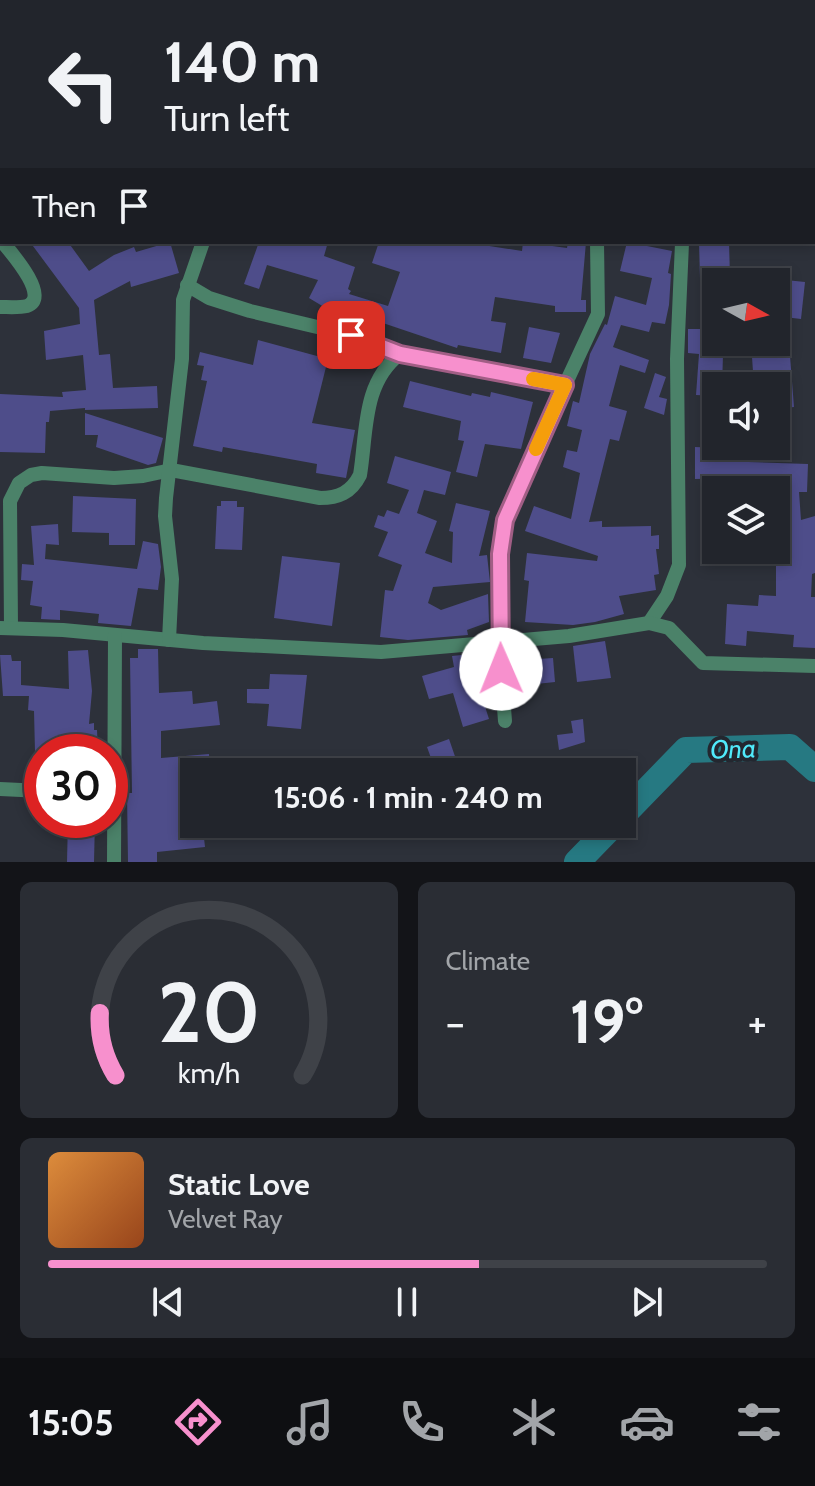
<!DOCTYPE html>
<meta charset="utf-8">
<style>
body{margin:0;font-family:Cabin,sans-serif;background:#2a2d34;color:#f1f3f6;height:100vh;display:flex;flex-direction:column;font-size:30px;white-space:nowrap}
*{box-sizing:border-box;margin:0}
p{font-size:26px;color:#a2a5a9}
.icon{flex:none;width:44px;height:44px;fill:none;stroke:currentColor;stroke-width:2;stroke-linecap:round;stroke-linejoin:round}
.map{position:relative;height:862px;overflow:hidden}
.drawer{display:flex;flex-direction:column;gap:20px;padding:20px;background:#131418;flex:1}
.drawer>*{flex:none}
.top-card{position:absolute;left:0px;top:0px;width:816px;height:244px;box-shadow:0 4px 12px #0003,0 0 0 2px #3f4248;background:#22252c;color:#f1f3f6;overflow:hidden}
.needle{width:52px;rotate:98deg}
.buttons{position:absolute;left:702px;top:268px;display:grid;gap:16px}
.buttons a{display:grid;place-items:center;width:88px;height:88px;border-radius:0px;background:#22252c;box-shadow:0 4px 12px #0003,0 0 0 2px #3f4248;font-size:40px}
.speed{position:absolute;left:24px;top:734px;display:flex;gap:16px;font-size:40px;font-weight:700;text-align:center}
.speed>*{display:grid;place-content:center;width:104px;height:104px;border-radius:50%;background:#22252c;box-shadow:0 4px 12px #0003,0 0 0 2px #3f4248;line-height:1}
.speed .limit{border:12px solid #d22;background:#fff;color:#111}
.pin{position:absolute;display:grid;place-items:center;width:68px;height:68px;color:#fff;margin:-34px;border-radius:16px;box-shadow:0 4px 12px #0006}
.me{position:absolute;width:88px;margin:-44px;rotate:359deg;stroke-linejoin:round;filter:drop-shadow(0 0 6px #0008)}
.turn{display:flex;align-items:center;gap:28px;height:168px;padding:0 32px;font-size:36px}
.turn .icon{width:104px;height:104px;stroke-width:2.5}
.turn b{display:block;font-size:56px;line-height:68px}
.then{display:flex;align-items:center;height:76px;padding:0 32px;background:#0003;gap:16px;font-size:30px}
.big{font-size:60px;font-weight:700;line-height:1.1}
.drawer .card{flex:1;display:flex;flex-direction:column;justify-content:center;gap:12px;min-width:0;padding:0 28px;border-radius:12px;background:#2a2d34}
.drawer .dial{align-items:center;gap:0}
.dial svg{height:208px;overflow:visible;fill:none;stroke:#3f4248;stroke-width:7;stroke-linecap:round;text-anchor:middle}
.dial text{fill:#f1f3f6;stroke:none}
.song{display:flex;align-items:center;gap:24px}
.cover{width:96px;height:96px;border-radius:12px;background:linear-gradient(135deg,hsl(30 70% 55%),hsl(20 70% 35%))}
.played{height:8px;border-radius:4px;background:linear-gradient(90deg,#f790cd 60%,#3f4248 60%)}
.keys{display:flex;justify-content:space-around;direction:ltr}
.heat{display:flex;justify-content:space-between;align-items:center;font-size:44px;direction:ltr}
.drawer .tiles{flex:1;display:grid;gap:20px;grid-template-columns:1fr 1fr}
.card:last-child{grid-column:span 2}
.trip{position:absolute;left:180px;top:758px;width:456px;height:80px;border-radius:0px;background:#22252c;box-shadow:0 4px 12px #0003,0 0 0 2px #3f4248;font-weight:700;line-height:80px;text-align:center}
.menu{display:flex;height:128px;justify-content:space-around;align-items:center;background:#0e0f12;color:#a2a5a9}
.menu .icon{width:56px;height:56px}
.menu .selected{color:#f790cd}
.menu b{font-size:36px;color:#f1f3f6}
.map>svg:first-child{display:block}
.lines{fill:none;stroke-linecap:round;stroke-linejoin:round}
.river{stroke:#267982;stroke-width:26}
.building{fill:#4e4d8a}
.minor{stroke:#4b8269;stroke-width:14}
.route-casing{stroke:#a15e85;stroke-width:20}
.route{stroke:#f790cd;stroke-width:14}
.slow{stroke:#f59e0b;stroke-width:14}
.labels{text-anchor:middle;stroke-width:8;stroke-linejoin:round;paint-order:stroke}
.water-label{font-size:26px;font-style:italic;fill:#50eafa;stroke:#23272f}
</style>
<div class="map">
<svg width="815" height="862" viewBox="0 0 815 862">
<rect width="100%" height="100%" fill="#2d313a"/>
<g class="lines">
<!-- river -->
<g class="river">
<polyline points="622,816 686,750 790,747 815,769"/>
<polyline points="577,862 614,824"/>
</g>
</g>
<!-- building -->
<g class="building">
<polygon points="30,242 68,242 89,271 114,255 134,247 136,252 170,242 179,273 131,287 130,281 94,300 99,355 110,354 113,388 157,386 158,408 85,410 85,408 50,411 49,422 46,422 45,453 0,452 0,394 63,397 62,392 86,390 83,355 46,360 44,331 80,324 79,308"/>
<polygon points="259,242 328,242 324,256 355,267 348,289 351,291 349,294 388,306 400,272 372,263 379,242 484,242 483,245 522,251 523,242 567,248 568,242 586,242 581,300 586,300 586,312 555,312 555,306 495,297 491,321 506,323 501,353 458,345 457,348 374,320 373,326 356,320 355,323 344,319 309,298 318,280 267,265 259,289 244,284"/>
<polygon points="627,242 672,251 668,273 671,274 669,305 665,324 652,322 649,332 621,325 613,347 649,360 645,373 620,365 609,406 627,411 619,441 610,439 589,522 602,521 602,527 651,526 651,536 659,535 659,549 656,549 659,574 654,575 656,590 619,596 624,614 595,622 573,625 525,622 529,581 524,580 527,553 597,561 598,556 525,531 534,506 571,519 580,473 563,467 567,450 577,452 582,430 567,426 573,401 579,403 590,354 605,324 607,325 615,296 646,305 652,278 620,271"/>
<polygon points="699,242 729,242 730,277 700,278"/>
<polygon points="776,279 805,282 801,319 776,316"/>
<polygon points="705,306 716,306 716,342 731,342 731,355 723,355 722,386 716,386 716,396 696,395 699,354 688,353 688,329 703,329"/>
<polygon points="529,327 560,333 551,363 523,358"/>
<polygon points="258,340 328,359 312,423 355,430 346,478 316,473 317,464 223,447 222,452 193,446 207,381 201,380 204,366 197,365 200,352 253,365"/>
<polygon points="765,356 790,356 794,407 776,409 776,386 754,386 752,357"/>
<polygon points="655,373 666,377 659,397 667,399 664,415 644,408"/>
<polygon points="410,381 471,396 472,393 490,397 491,392 533,402 521,449 485,444 477,477 456,472 464,441 458,440 461,421 403,407"/>
<polygon points="85,413 163,438 156,463 148,465 96,447 98,435 85,435"/>
<polygon points="695,447 747,449 748,462 808,464 807,492 799,492 801,520 815,516 815,573 812,574 811,597 815,597 815,648 793,647 794,635 747,631 746,646 725,644 727,604 758,606 759,595 776,596 776,490 753,490 754,478 695,479"/>
<polygon points="395,456 451,472 445,495 424,490 417,513 437,521 425,553 452,563 453,532 449,531 456,503 490,511 479,556 487,555 490,582 433,587 428,603 441,610 488,594 489,622 467,630 468,635 408,640 380,637 385,590 393,591 402,565 378,556 388,532 374,527 378,515 384,517 387,510 399,514 409,490 387,483"/>
<polygon points="73,496 136,499 135,545 109,545 109,533 72,532"/>
<polygon points="221,501 237,501 237,507 244,507 242,550 215,549 217,506 221,506"/>
<polygon points="58,524 59,545 46,544 45,559 137,569 143,541 158,544 161,567 158,590 138,588 131,626 98,623 99,614 60,610 60,620 41,619 42,607 30,605 33,581 21,580 22,564 34,565 31,526"/>
<polygon points="282,556 340,563 332,626 274,618"/>
<polygon points="605,641 611,678 577,682 573,646"/>
<polygon points="138,649 158,649 159,693 192,691 193,704 217,701 220,725 161,731 161,758 209,754 210,772 194,772 194,824 226,824 227,834 204,838 205,847 157,852 157,862 128,862 127,793 132,793 130,658 138,658"/>
<polygon points="88,650 92,691 89,724 94,723 94,730 97,730 98,752 35,752 34,711 28,710 29,696 3,696 0,655 11,655 12,661 21,661 21,685 69,689 68,651"/>
<polygon points="471,654 473,664 486,660 492,685 479,688 489,719 463,727 453,693 429,699 422,676 454,667 452,656"/>
<polygon points="553,658 555,682 527,685 524,660"/>
<polygon points="270,674 307,675 301,729 267,726 269,704 247,703 247,689 269,689"/>
<polygon points="583,719 585,742 559,750 557,735 573,733 571,721"/>
<polygon points="449,739 459,768 436,772 427,747"/>
<polygon points="68,820 95,820 94,862 67,862"/>
</g>
<g class="lines">
<!-- minor -->
<g class="minor">
<polyline points="3,0 4,2"/>
<polyline points="199,0 201,2"/>
<polyline points="406,0 407,2"/>
<polyline points="684,0 686,2"/>
<polyline points="385,2 387,0"/>
<polyline points="625,2 625,0"/>
<polyline points="799,2 800,0"/>
<polyline points="814,147 815,149"/>
<path d="M 0,239 C 8,249 52,297 27,306 C 19,308 8,307 0,307"/>
<polyline points="187,285 209,298 250,311 351,335 400,354 565,385"/>
<polyline points="649,623 667,596 679,565 677,359 682,243"/>
<path d="M 11,627 L 10,501 L 19,483 L 31,475 L 42,473 L 114,478 L 143,476 L 171,470 L 320,498 C 338,498 351,493 360,475 C 367,433 362,383 400,354"/>
<polyline points="0,628 63,630 203,643 381,652 569,636 649,623 669,628 703,663 815,666"/>
<polyline points="169,640 172,579 165,516 166,498 182,359 183,300 203,242"/>
<polyline points="505,721 499,642 501,536 514,495 598,314 597,242"/>
<polyline points="0,789 42,791"/>
<polyline points="114,862 115,635"/>
</g>
</g>
<g class="lines">
<defs>
<polyline id="route" points="351,335 400,354 565,385 505,520 500,554 501,669"/>
</defs>
<!-- route casing -->
<use href="#route" class="route-casing"/>
<!-- route -->
<use href="#route" class="route"/>
<!-- slow -->
<polyline class="slow" points="533,379 565,385 536,449"/>
</g>
<g class="labels">
<!-- water labels -->
<g class="water-label">
<text transform="translate(733 749) rotate(-2)" y="9">Ona</text>
</g>
</g>
</svg>
<div class="buttons">
<a><svg class="needle" viewBox="-14 -14 28 28"><path d="M0-13l5 13h-10z" fill="#e53935"/><path d="M0 13l5-13h-10z" fill="#a2a5a9"/></svg></a>
<a><svg class="icon" aria-label="sound" viewBox="0 0 24 24"><path d="M4 9h4l5-4v14l-5-4H4zM17 9q2 3 0 6"/></svg></a>
<a><svg class="icon" aria-label="layers" viewBox="0 0 24 24"><path d="M12 4l9 5-9 5-9-5zM3 14l9 5 9-5"/></svg></a>
</div>
<div class="speed"><div class="limit">30</div></div>
<div class="pin" style="left:351px;top:335px;background:#d93025"><svg class="icon" aria-label="arrive" viewBox="0 0 24 24"><path d="M6 21V4h12l-3 4 3 4H6"/></svg></div>
<svg class="me" style="left:501px;top:669px" viewBox="-20 -20 40 40"><circle r="19" fill="#fff"/><path d="M0-13L10 11 0 6-10 11z" fill="#f790cd"/></svg>
<div class="trip">15:06 · 1 min · 240 m</div>
<div class="top-card">
<div class="turn"><svg class="icon" aria-label="left" viewBox="0 0 24 24"><path d="M17 20v-9H6M10 6l-5 5 5 5"/></svg><div><b>140 m</b>Turn left</div></div>
<div class="then">Then<svg class="icon" aria-label="arrive" viewBox="0 0 24 24"><path d="M6 21V4h12l-3 4 3 4H6"/></svg></div>
</div>
</div>
<section class="drawer">
<div class="tiles">
<div class="card dial"><svg viewBox="0 0 100 80">
<path d="M14 69A42 42 0 1 1 86 69"/>
<path d="M14 69A42 42 0 0 1 8 45" stroke="#f790cd"/>
<text x="50" y="56" font-size="32" font-weight="700">20</text>
<text x="50" y="72" font-size="11">km/h</text>
</svg></div>
<div class="card"><p>Climate</p>
<div class="heat"><a>−</a><b class="big">19°</b><a>+</a></div>
</div>
<div class="card">
<div class="song"><i class="cover"></i><div><b>Static Love</b><p>Velvet Ray</p></div></div>
<div class="played"></div>
<div class="keys"><svg class="icon" aria-label="previous" viewBox="0 0 24 24"><path d="M18 5L8 12l10 7zM5 5v14"/></svg><svg class="icon" aria-label="pause" viewBox="0 0 24 24"><path d="M8 5v14M16 5v14"/></svg><svg class="icon" aria-label="next" viewBox="0 0 24 24"><path d="M6 5l10 7-10 7zM19 5v14"/></svg></div>
</div>
</div>
</section>
<nav class="menu">
<b>15:05</b>
<svg class="icon selected" aria-label="directions" viewBox="0 0 24 24"><path d="M12 3l9 9-9 9-9-9zM9 14v-3h6M13 9l2 2-2 2"/></svg>
<svg class="icon" aria-label="music" viewBox="0 0 24 24"><path d="M9 18V5l10-2v13"/><circle cx="6" cy="18" r="3"/><circle cx="16" cy="16" r="3"/></svg>
<svg class="icon" aria-label="phone" viewBox="0 0 24 24"><path d="M5 4h4l2 5-3 2q2 4 5 5l2-3 5 2v4C11 20 4 13 5 4z"/></svg>
<svg class="icon" aria-label="climate" viewBox="0 0 24 24"><path d="M12 3v18M4 7l16 10M4 17L20 7"/></svg>
<svg class="icon" aria-label="car" viewBox="0 0 24 24"><path d="M5 17H2v-5l4-1 3-4h7l3 4 3 1v5h-3M9 17h6M6 11h13"/><circle cx="7" cy="17" r="2"/><circle cx="17" cy="17" r="2"/></svg>
<svg class="icon" aria-label="filters" viewBox="0 0 24 24"><path d="M4 7h16M4 17h16"/><circle cx="9" cy="7" r="2"/><circle cx="15" cy="17" r="2"/></svg>
</nav>
